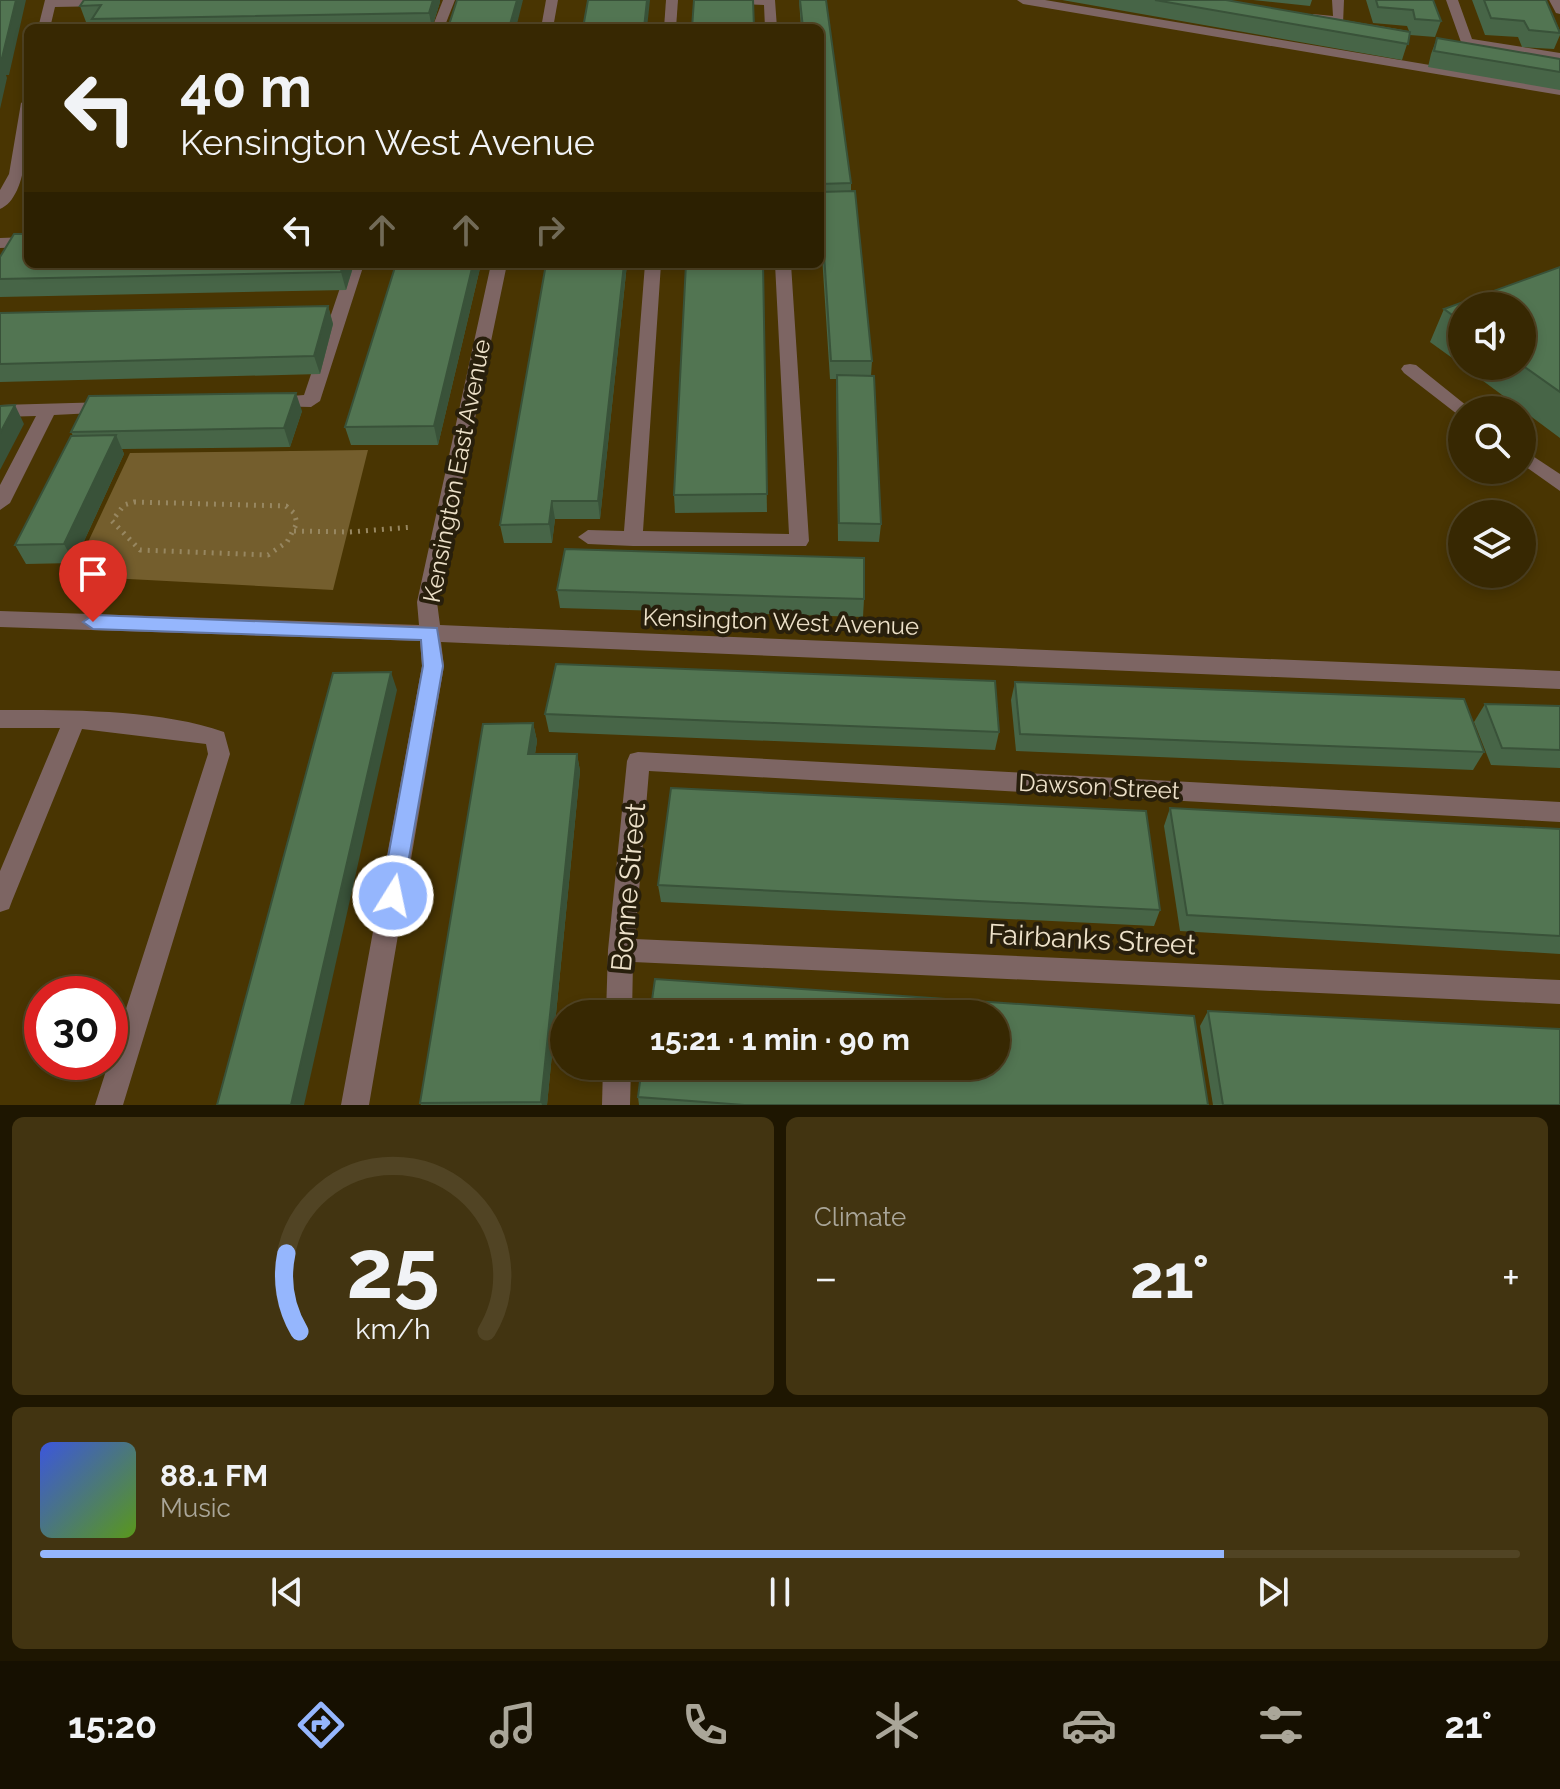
<!DOCTYPE html>
<meta charset="utf-8">
<style>
body{margin:0;font-family:Raleway,sans-serif;background:#423411;color:#f1f3f6;height:100vh;display:flex;flex-direction:column;font-size:30px;white-space:nowrap}
*{box-sizing:border-box;margin:0}
p{font-size:26px;color:#aaa699}
.icon{flex:none;width:44px;height:44px;fill:none;stroke:currentColor;stroke-width:2;stroke-linecap:round;stroke-linejoin:round}
.map{position:relative;height:1105px;overflow:hidden}
.sheet{display:flex;flex-direction:column;gap:12px;padding:12px;background:#1e1601;flex:1}
.sheet>*{flex:none}
.guide{position:absolute;left:24px;top:24px;width:800px;height:244px;border-radius:12px;box-shadow:0 4px 12px #0003,0 0 0 2px #514424;background:#372802;color:#f1f3f6;overflow:hidden}
.buttons{position:absolute;left:1448px;top:292px;display:grid;gap:16px}
.buttons a{display:grid;place-items:center;width:88px;height:88px;border-radius:50%;background:#372802;box-shadow:0 4px 12px #0003,0 0 0 2px #514424;font-size:40px}
.speed{position:absolute;left:24px;top:976px;display:flex;gap:16px;font-size:40px;font-weight:700;text-align:center}
.speed>*{display:grid;place-content:center;width:104px;height:104px;border-radius:50%;background:#372802;box-shadow:0 4px 12px #0003,0 0 0 2px #514424;line-height:1}
.speed .limit{border:12px solid #d22;background:#fff;color:#111}
.pin{position:absolute;display:grid;place-items:center;width:68px;height:68px;color:#fff;margin:-82px -34px;border-radius:50% 50% 50% 0;rotate:-45deg;box-shadow:0 0 8px #0007}
.pin .icon{rotate:45deg}
.me{position:absolute;width:88px;margin:-44px;rotate:10deg;stroke-linejoin:round;filter:drop-shadow(0 0 6px #0008)}
.turn{display:flex;align-items:center;gap:28px;height:168px;padding:0 24px;font-size:36px}
.turn .icon{width:104px;height:104px;stroke-width:2.5}
.turn b{display:block;font-size:56px;line-height:68px}
.lanes{display:flex;align-items:center;height:76px;padding:0 24px;background:#0003;justify-content:center;gap:40px;direction:ltr}
.lanes .off{opacity:.35}
.big{font-size:60px;font-weight:700;line-height:1.1}
.sheet .widget{flex:1;display:flex;flex-direction:column;justify-content:center;gap:12px;min-width:0;padding:0 28px;border-radius:12px;background:#423411}
.sheet .dial{align-items:center;gap:0}
.dial svg{height:208px;overflow:visible;fill:none;stroke:#514424;stroke-width:7;stroke-linecap:round;text-anchor:middle}
.dial text{fill:#f1f3f6;stroke:none}
.song{display:flex;align-items:center;gap:24px}
.cover{width:96px;height:96px;border-radius:12px;background:linear-gradient(135deg,hsl(230 70% 55%),hsl(90 70% 35%))}
.played{height:8px;border-radius:4px;background:linear-gradient(90deg,#95b6fd 80%,#514424 80%)}
.keys{display:flex;justify-content:space-around;direction:ltr}
.heat{display:flex;justify-content:space-between;align-items:center;font-size:44px;direction:ltr}
.sheet .tiles{flex:1;display:grid;gap:12px;grid-template-columns:1fr 1fr}
.widget:last-child{grid-column:span 2}
.trip{position:absolute;left:550px;top:1000px;width:460px;height:80px;border-radius:40px;background:#372802;box-shadow:0 4px 12px #0003,0 0 0 2px #514424;font-weight:700;line-height:80px;text-align:center}
.menu{display:flex;height:128px;justify-content:space-around;align-items:center;background:#161001;color:#aaa699}
.menu .icon{width:56px;height:56px}
.menu .active{color:#95b6fd}
.menu b{font-size:36px;color:#f1f3f6}
.map>svg:first-child{display:block}
.green{fill:#745e2d}
.lines{fill:none;stroke-linecap:round;stroke-linejoin:round}
.path{stroke:#978761;stroke-width:5;stroke-dasharray:2 6;stroke-linecap:butt}
.minor{fill:#7d6563;fill-rule:evenodd}
.wall{fill:#476547}
.shaded-wall{fill:#395239}
.building{fill:#527552;stroke:#395239;stroke-width:2}
.route{fill:#95b6fd;stroke:#6176a4;stroke-width:2}
.labels{text-anchor:middle;stroke-width:8;stroke-linejoin:round;paint-order:stroke}
.street-label{font-size:24px;fill:#ede1c9;stroke:#281f0c}
.near-street-label{font-size:28px;fill:#ede1c9;stroke:#281f0c}
</style>
<div class="map">
<svg width="1560" height="1105" viewBox="0 0 1560 1105">
<rect width="100%" height="100%" fill="#493502"/>
<!-- green -->
<polygon class="green" points="368,450 333,590 72,576 130,453"/>
<g class="lines">
<!-- path -->
<g class="path">
<polygon points="134,502 286,506 294,513 297,523 287,542 268,555 140,550 112,521 124,505"/>
<polyline points="294,531 350,532 413,527"/>
</g>
<!-- minor -->
<g class="minor">
<polygon points="45,0 111,0 112,2 106,6 55,7 50,28 38,28"/>
<polygon points="443,0 455,0 444,28 432,28"/>
<polygon points="546,0 558,0 553,28 541,28"/>
<polygon points="666,0 678,0 676,28 664,28"/>
<polygon points="735,0 775,0 777,28 765,28 764,5 741,4"/>
<polygon points="1017,0 1045,0 1560,87 1560,95 1023,4"/>
<polygon points="1332,0 1344,0 1343,24 1313,20 1313,14 1333,16"/>
<polygon points="1446,0 1458,0 1472,39 1560,53 1560,61 1462,45"/>
<polygon points="1549,0 1560,0 1560,14 1556,13"/>
<path d="M 28,99 C 28,125 30,197 0,209 L 0,190 L 9,174 L 21,103 Z"/>
<polygon points="28,237 28,247 0,248 0,238"/>
<polygon points="348,264 364,264 320,401 311,407 266,406 263,402 266,398 304,395"/>
<polygon points="491,264 507,264 437,602 440,625 1560,671 1560,689 441,642 444,666 369,1105 341,1105 422,666 420,641 0,627 0,611 419,625 417,602"/>
<polygon points="645,264 661,264 643,531 789,534 775,264 791,264 809,541 806,546 633,546 588,544 578,537 588,530 624,531"/>
<polygon points="1410,364 1416,365 1472,410 1462,410 1462,416 1457,414 1404,373 1401,369 1404,365"/>
<polygon points="108,402 114,404 117,408 114,412 54,415 10,503 0,510 0,485 36,416 0,417 0,405"/>
<polygon points="1522,449 1560,474 1560,491 1522,464"/>
<path d="M 0,710 C 69,710 159,709 224,732 L 230,754 L 123,1105 L 95,1105 L 208,754 L 206,744 L 82,729 L 12,901 L 9,909 L 0,912 L 0,871 L 60,728 L 0,728 Z"/>
<polygon points="638,752 1560,802 1560,822 649,771 635,939 1560,980 1560,1004 633,962 632,1014 606,1014 608,950 627,761 630,754"/>
<polygon points="603,1066 631,1066 630,1105 602,1105"/>
</g>
</g>
<!-- wall -->
<g class="wall">
<polygon points="799,0 826,0 851,183 851,191 872,361 871,376 881,524 879,542 838,541 836,379 830,379 820,225 820,28 801,28"/>
<polygon points="1062,0 1226,0 1409,31 1407,26 1373,23 1366,0 1433,0 1441,21 1435,37 1410,35 1402,60"/>
<polygon points="1253,0 1312,0 1310,6"/>
<polygon points="1472,0 1546,0 1560,31 1560,35 1554,49 1522,47 1518,37 1485,35"/>
<polygon points="440,2 432,28 95,28 93,22 86,22 80,6"/>
<polygon points="1437,38 1560,59 1560,90 1428,67 1431,54"/>
<polygon points="0,257 354,264 346,290 0,297"/>
<polygon points="396,264 481,264 438,445 351,445 345,427"/>
<polygon points="627,264 600,519 555,519 552,543 504,543 500,525"/>
<polygon points="763,264 767,512 675,513 674,495"/>
<polygon points="1560,267 1560,438 1463,366 1522,366 1522,306 1462,306 1462,365 1430,342 1444,309"/>
<polygon points="328,306 333,324 320,374 0,382 0,313"/>
<polygon points="302,411 290,447 122,449 124,454 74,563 26,564 15,545 73,436 71,432"/>
<polygon points="557,590 864,599 863,617 560,608"/>
<polygon points="1015,682 1484,752 1473,770 1016,751 1011,700"/>
<polygon points="1485,704 1560,706 1560,768 1491,765 1474,722"/>
<polygon points="545,714 999,732 995,750 549,732"/>
<polygon points="533,723 537,741 535,754 577,754 580,771 547,1105 421,1105 420,1103"/>
<polygon points="1170,808 1560,829 1560,954 1180,931 1164,826"/>
<polygon points="658,885 1160,910 1154,926 661,902"/>
<polygon points="1208,1011 1560,1105 1213,1105 1200,1026"/>
<polygon points="638,1097 1208,1105 639,1105"/>
</g>
<!-- shaded-wall -->
<g class="shaded-wall">
<polygon points="16,0 26,0 9,75 6,75 7,78 0,109 0,58"/>
<polygon points="433,0 440,0 440,2 432,28 429,13"/>
<polygon points="517,0 523,0 516,28 509,28"/>
<polygon points="647,0 650,0 647,28 644,28"/>
<polygon points="343,264 354,264 346,290 341,272"/>
<polygon points="473,264 481,264 438,445 434,426"/>
<polygon points="624,264 627,264 600,519 598,501"/>
<polygon points="328,306 333,324 320,374 314,356"/>
<polygon points="296,393 302,411 290,447 284,428"/>
<polygon points="15,405 24,424 0,470 0,433"/>
<polygon points="116,435 124,454 74,563 64,544"/>
<polygon points="552,501 555,519 552,543 549,524"/>
<polygon points="391,672 397,690 304,1105 291,1105"/>
<polygon points="533,723 537,741 532,772 528,754"/>
<polygon points="577,754 580,771 547,1105 542,1105 541,1102"/>
</g>
<!-- building -->
<g class="building">
<polygon points="0,0 16,0 2,58 0,58"/>
<polygon points="84,0 433,0 429,13 92,19 101,5 80,6"/>
<polygon points="457,0 517,0 509,28 448,28"/>
<polygon points="588,0 647,0 644,28 583,28"/>
<polygon points="694,0 753,0 754,28 692,28"/>
<polygon points="800,0 826,0 851,183 820,184 820,28 803,28"/>
<polygon points="1155,0 1226,0 1410,32 1408,44"/>
<polygon points="1376,0 1433,0 1441,21 1415,19 1413,10 1378,7"/>
<polygon points="1484,0 1546,0 1560,33 1529,30 1524,21 1491,18"/>
<polygon points="1437,38 1560,59 1560,72 1434,51"/>
<polygon points="855,191 872,361 831,361 820,192"/>
<polygon points="14,234 28,234 28,264 343,264 341,272 0,279 0,257"/>
<polygon points="396,264 473,264 434,426 345,427"/>
<polygon points="546,264 624,264 598,501 552,501 549,524 500,525"/>
<polygon points="686,264 763,264 767,494 674,495"/>
<polygon points="1560,267 1560,392 1522,365 1522,306 1462,306 1462,322 1444,309"/>
<polygon points="328,306 314,356 0,364 0,313"/>
<polygon points="837,375 874,376 881,524 839,523"/>
<polygon points="296,393 284,428 71,432 89,396"/>
<polygon points="15,405 0,433 0,406"/>
<polygon points="116,435 64,544 15,545 71,436"/>
<polygon points="565,549 864,558 864,599 557,590"/>
<polygon points="556,664 995,681 999,732 545,714"/>
<polygon points="391,672 291,1105 217,1105 333,673"/>
<polygon points="1015,682 1464,699 1484,752 1020,734"/>
<polygon points="1485,704 1560,706 1560,750 1502,748"/>
<polygon points="533,723 528,754 577,754 541,1102 420,1103 483,724"/>
<polygon points="671,788 1146,811 1160,910 658,885"/>
<polygon points="1170,808 1560,829 1560,936 1187,915"/>
<polygon points="655,979 1194,1016 1208,1105 744,1105 638,1097 642,1066 996,1066 996,1014 650,1014"/>
<polygon points="1208,1011 1560,1029 1560,1105 1223,1105"/>
</g>
<!-- route -->
<polygon class="route" points="93,615 437,628 443,666 401,903 393,906 385,903 381,896 423,666 421,640 93,629 83,622"/>
<g class="labels">
<!-- street labels -->
<g class="street-label">
<text transform="translate(457 471) rotate(-79)" y="8">Kensington East Avenue</text>
<text transform="translate(781 622) rotate(2)" y="8">Kensington West Avenue</text>
<text transform="translate(1099 787) rotate(3)" y="8">Dawson Street</text>
</g>
<!-- near-street labels -->
<g class="near-street-label">
<text transform="translate(628 887) rotate(-85)" y="10">Bonne Street</text>
<text transform="translate(1092 939) rotate(3)" y="10">Fairbanks Street</text>
</g>
</g>
</svg>
<div class="buttons">
<a><svg class="icon" aria-label="sound" viewBox="0 0 24 24"><path d="M4 9h4l5-4v14l-5-4H4zM17 9q2 3 0 6"/></svg></a>
<a><svg class="icon" aria-label="search" viewBox="0 0 24 24"><circle cx="10" cy="10" r="6"/><path d="M15 15l6 6"/></svg></a>
<a><svg class="icon" aria-label="layers" viewBox="0 0 24 24"><path d="M12 4l9 5-9 5-9-5zM3 14l9 5 9-5"/></svg></a>
</div>
<div class="speed"><div class="limit">30</div></div>
<div class="pin" style="left:93px;top:622px;background:#d93025"><svg class="icon" aria-label="arrive" viewBox="0 0 24 24"><path d="M6 21V4h12l-3 4 3 4H6"/></svg></div>
<svg class="me" style="left:393px;top:896px" viewBox="-20 -20 40 40"><circle r="17" fill="#95b6fd" stroke="#fff" stroke-width="3"/><path d="M0-11L8 9 0 5-8 9z" fill="#fff"/></svg>
<div class="trip">15:21 · 1 min · 90 m</div>
<div class="guide">
<div class="turn"><svg class="icon" aria-label="left" viewBox="0 0 24 24"><path d="M17 20v-9H6M10 6l-5 5 5 5"/></svg><div><b>40 m</b>Kensington West Avenue</div></div>
<div class="lanes"><svg class="icon" aria-label="left" viewBox="0 0 24 24"><path d="M17 20v-9H6M10 6l-5 5 5 5"/></svg><svg class="icon off" aria-label="ahead" viewBox="0 0 24 24"><path d="M12 20V5M6 11l6-6 6 6"/></svg><svg class="icon off" aria-label="ahead" viewBox="0 0 24 24"><path d="M12 20V5M6 11l6-6 6 6"/></svg><svg class="icon off" aria-label="right" viewBox="0 0 24 24"><path d="M7 20v-9h11M14 6l5 5-5 5"/></svg></div>
</div>
</div>
<section class="sheet">
<div class="tiles">
<div class="widget dial"><svg viewBox="0 0 100 80">
<path d="M14 69A42 42 0 1 1 86 69"/>
<path d="M14 69A42 42 0 0 1 9 39" stroke="#95b6fd"/>
<text x="50" y="56" font-size="32" font-weight="700">25</text>
<text x="50" y="72" font-size="11">km/h</text>
</svg></div>
<div class="widget"><p>Climate</p>
<div class="heat"><a>−</a><b class="big">21°</b><a>+</a></div>
</div>
<div class="widget">
<div class="song"><i class="cover"></i><div><b>88.1 FM</b><p>Music</p></div></div>
<div class="played"></div>
<div class="keys"><svg class="icon" aria-label="previous" viewBox="0 0 24 24"><path d="M18 5L8 12l10 7zM5 5v14"/></svg><svg class="icon" aria-label="pause" viewBox="0 0 24 24"><path d="M8 5v14M16 5v14"/></svg><svg class="icon" aria-label="next" viewBox="0 0 24 24"><path d="M6 5l10 7-10 7zM19 5v14"/></svg></div>
</div>
</div>
</section>
<nav class="menu">
<b>15:20</b>
<svg class="icon active" aria-label="directions" viewBox="0 0 24 24"><path d="M12 3l9 9-9 9-9-9zM9 14v-3h6M13 9l2 2-2 2"/></svg>
<svg class="icon" aria-label="music" viewBox="0 0 24 24"><path d="M9 18V5l10-2v13"/><circle cx="6" cy="18" r="3"/><circle cx="16" cy="16" r="3"/></svg>
<svg class="icon" aria-label="phone" viewBox="0 0 24 24"><path d="M5 4h4l2 5-3 2q2 4 5 5l2-3 5 2v4C11 20 4 13 5 4z"/></svg>
<svg class="icon" aria-label="climate" viewBox="0 0 24 24"><path d="M12 3v18M4 7l16 10M4 17L20 7"/></svg>
<svg class="icon" aria-label="car" viewBox="0 0 24 24"><path d="M5 17H2v-5l4-1 3-4h7l3 4 3 1v5h-3M9 17h6M6 11h13"/><circle cx="7" cy="17" r="2"/><circle cx="17" cy="17" r="2"/></svg>
<svg class="icon" aria-label="filters" viewBox="0 0 24 24"><path d="M4 7h16M4 17h16"/><circle cx="9" cy="7" r="2"/><circle cx="15" cy="17" r="2"/></svg>
<b>21°</b>
</nav>
